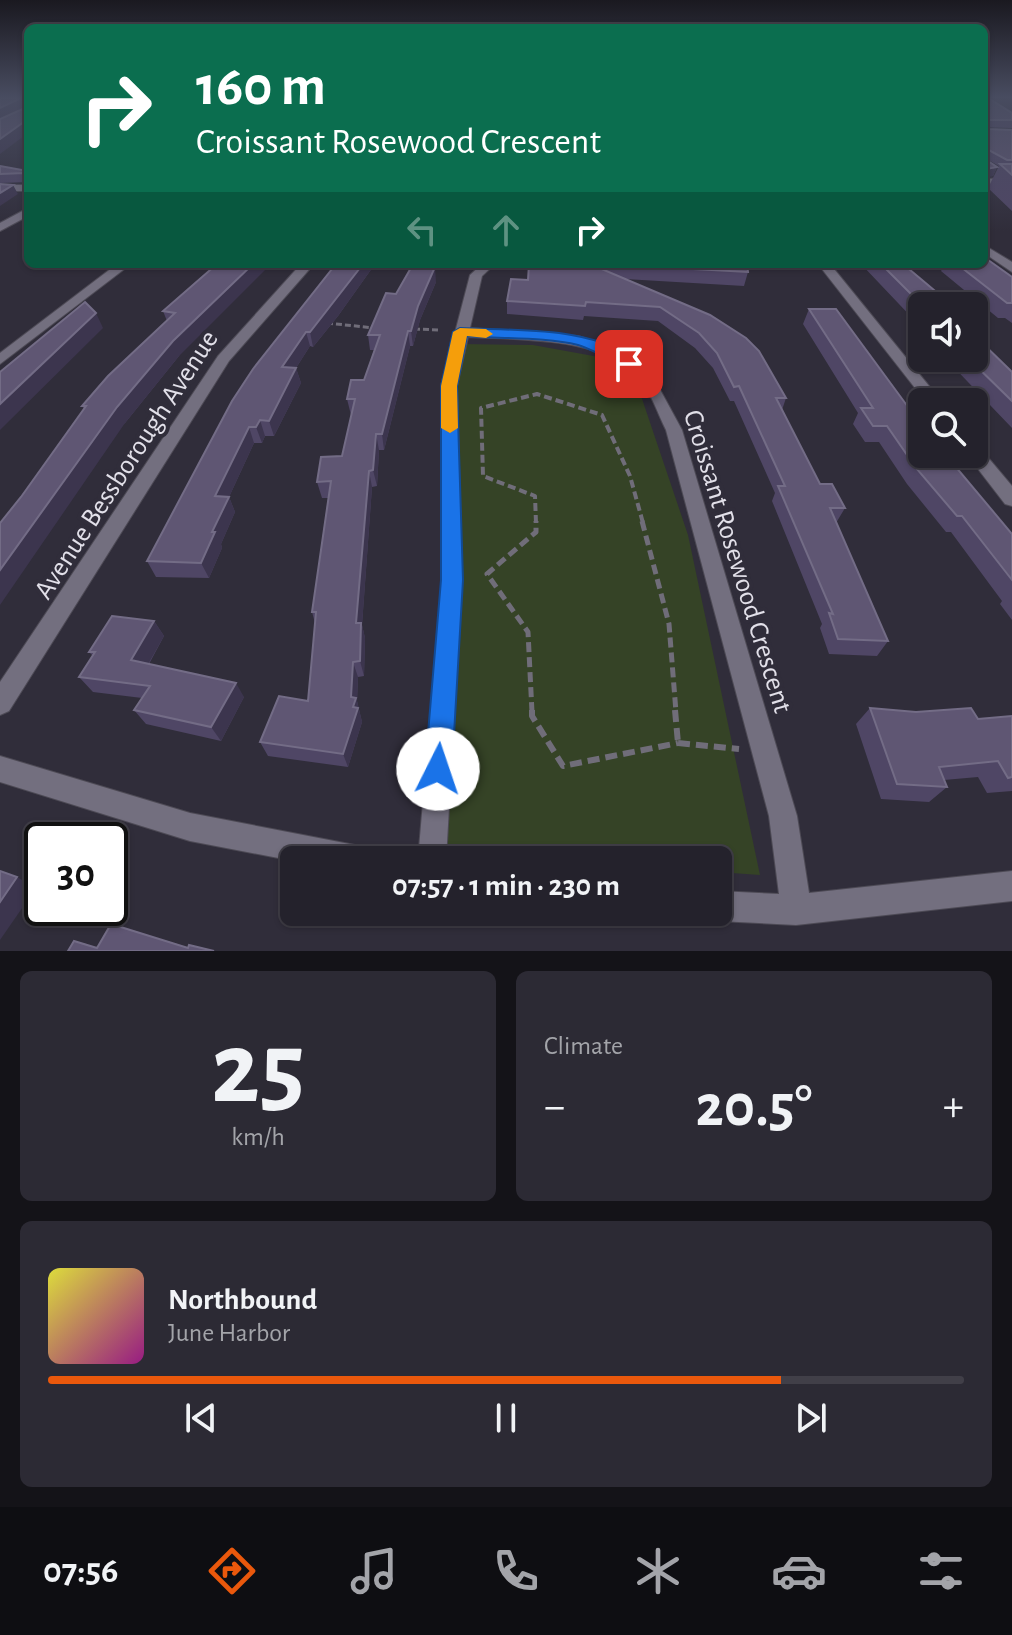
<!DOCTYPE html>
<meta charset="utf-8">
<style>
body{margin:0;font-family:"Alegreya Sans",sans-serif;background:#2c2a34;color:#f1f3f6;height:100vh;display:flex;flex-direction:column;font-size:30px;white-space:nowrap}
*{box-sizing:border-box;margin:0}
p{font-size:26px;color:#a3a4a9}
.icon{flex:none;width:44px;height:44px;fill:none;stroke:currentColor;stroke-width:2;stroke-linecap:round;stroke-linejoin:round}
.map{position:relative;height:951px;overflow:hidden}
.details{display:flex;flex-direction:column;gap:20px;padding:20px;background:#141318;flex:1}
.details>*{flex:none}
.hud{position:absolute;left:24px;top:24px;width:964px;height:244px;border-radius:12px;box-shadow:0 2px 6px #0004,0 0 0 2px #413f48;background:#0b6e4f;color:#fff;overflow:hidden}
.tools{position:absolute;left:908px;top:292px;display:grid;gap:16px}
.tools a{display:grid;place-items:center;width:80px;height:80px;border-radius:12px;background:#24222c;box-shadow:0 2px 6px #0004,0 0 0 2px #413f48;font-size:40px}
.speed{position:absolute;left:24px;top:822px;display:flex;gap:16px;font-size:40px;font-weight:700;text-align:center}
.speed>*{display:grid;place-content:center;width:104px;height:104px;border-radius:50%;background:#24222c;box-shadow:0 2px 6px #0004,0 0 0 2px #413f48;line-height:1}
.speed .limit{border:4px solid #111;border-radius:12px;background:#fff;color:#111}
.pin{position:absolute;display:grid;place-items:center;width:68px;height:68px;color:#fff;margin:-34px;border-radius:16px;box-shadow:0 4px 12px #0006}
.me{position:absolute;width:88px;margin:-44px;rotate:4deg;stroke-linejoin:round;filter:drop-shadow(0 0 6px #0008)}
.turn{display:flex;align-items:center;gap:28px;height:168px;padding:0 40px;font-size:36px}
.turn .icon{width:104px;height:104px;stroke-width:2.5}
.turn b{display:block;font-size:56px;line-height:68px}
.lanes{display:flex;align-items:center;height:76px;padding:0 40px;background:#0003;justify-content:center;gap:40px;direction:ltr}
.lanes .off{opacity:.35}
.big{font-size:60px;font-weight:600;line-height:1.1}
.details .tile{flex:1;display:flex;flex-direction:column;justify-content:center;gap:12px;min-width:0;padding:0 28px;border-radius:12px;background:#2c2a34}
.details .dial{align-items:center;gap:0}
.dial b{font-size:104px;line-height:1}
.song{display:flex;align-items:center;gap:24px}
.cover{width:96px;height:96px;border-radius:12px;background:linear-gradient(135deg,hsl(60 70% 55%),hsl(310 70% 35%))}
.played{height:8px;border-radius:4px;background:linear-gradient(90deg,#ea580c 80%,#413f48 80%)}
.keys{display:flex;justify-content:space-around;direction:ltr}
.heat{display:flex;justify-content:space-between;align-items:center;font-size:44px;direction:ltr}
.details .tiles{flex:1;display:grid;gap:20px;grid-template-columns:1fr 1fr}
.tile:last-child{grid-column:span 2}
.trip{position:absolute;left:280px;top:846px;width:452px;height:80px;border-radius:12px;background:#24222c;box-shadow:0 2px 6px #0004,0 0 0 2px #413f48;font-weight:600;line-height:80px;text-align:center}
.tab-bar{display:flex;height:128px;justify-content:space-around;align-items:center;background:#0e0e12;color:#a3a4a9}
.tab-bar .icon{width:56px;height:56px}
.tab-bar .active{color:#ea580c}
.tab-bar b{font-size:36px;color:#f1f3f6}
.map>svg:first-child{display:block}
.green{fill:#354326}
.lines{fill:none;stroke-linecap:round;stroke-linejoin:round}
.minor-casing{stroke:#4d4a55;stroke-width:2}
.tertiary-casing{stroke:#4d4a55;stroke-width:2}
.path-far3{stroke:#706d79;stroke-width:3;stroke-dasharray:6 3;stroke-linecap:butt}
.path-far2{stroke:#706d79;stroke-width:4;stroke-dasharray:8 4;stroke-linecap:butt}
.path-far1{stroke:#706d79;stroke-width:5;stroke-dasharray:10 5;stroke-linecap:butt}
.path{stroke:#706d79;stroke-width:6;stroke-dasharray:12 6;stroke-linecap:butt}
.minor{fill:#736f7f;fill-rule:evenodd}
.tertiary{fill:#736f7f;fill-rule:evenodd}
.wall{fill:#4f4665}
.shaded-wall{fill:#3c354e}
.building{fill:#5f5673;stroke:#736c86;stroke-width:2}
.route{fill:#1a73e8;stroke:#114b97;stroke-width:2}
.slow{fill:#f59e0b}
.labels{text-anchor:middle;stroke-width:8;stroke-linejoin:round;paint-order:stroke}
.street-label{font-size:28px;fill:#e2e0e9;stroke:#302d3a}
</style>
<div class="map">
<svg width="1012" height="951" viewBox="0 0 1012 951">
<rect width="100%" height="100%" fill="#302d3a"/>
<!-- green -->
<polygon class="green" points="459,344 533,345 599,357 636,381 688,535 760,875 718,872 718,860 566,860 438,850"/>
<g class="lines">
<defs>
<g id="minor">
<polygon points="28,208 28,216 0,231 0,223"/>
<polygon points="984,245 1012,262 1012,272 984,253"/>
<polygon points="117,264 131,264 0,364 0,353"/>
<polygon points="301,264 314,264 229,361 9,711 0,715 0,682 218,356"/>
<path d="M 482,264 L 495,264 L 482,276 L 470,328 L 578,336 L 617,349 L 651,373 L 682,430 L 797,816 L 809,893 L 1012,871 L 1012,901 L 796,925 L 718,921 L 707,917 L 705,912 L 718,912 L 718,891 L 779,894 L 769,816 L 666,430 C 658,414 651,393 640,379 C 606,336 518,340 468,337 L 457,386 L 462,580 L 446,860 L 418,860 L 442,580 L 441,386 L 470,275 Z"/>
<polygon points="818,264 830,264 942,402 926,402"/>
<polygon points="974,446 980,448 1012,486 1012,506 1005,504 968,456 967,454 974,454"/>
<polygon points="0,756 190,813 360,846 370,850 374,860 294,861 190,841 0,782"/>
</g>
<g id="tertiary">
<polygon points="1012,178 1012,184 984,185 984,179"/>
<rect x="0" y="185" width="28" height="6"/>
</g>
</defs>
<!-- minor casing -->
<use href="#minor" class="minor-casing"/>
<!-- tertiary casing -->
<use href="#tertiary" class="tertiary-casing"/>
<!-- path-far3 -->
<g class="path-far3">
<polyline points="327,323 374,328"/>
<polyline points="414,329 440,330"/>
</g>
<!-- path-far2 -->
<polyline class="path-far2" points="536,523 535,496 483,476 481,408 537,394 602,415 630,476 643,523"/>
<!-- path-far1 -->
<g class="path-far1">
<polyline points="642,521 669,624 676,712"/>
<polyline points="532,712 528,632 487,574 536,532 536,521"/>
</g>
<!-- path -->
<g class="path">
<polyline points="532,710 532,716 563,766 678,743"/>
<polyline points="675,710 678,743"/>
<polyline points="678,743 739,749"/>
</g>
<!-- minor -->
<use href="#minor" class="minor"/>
<!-- tertiary -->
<use href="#tertiary" class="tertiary"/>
</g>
<!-- wall -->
<g class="wall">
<polygon points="984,98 1012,113 1012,128 986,127 987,129 1012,130 1012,211 988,188 999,166 985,158 997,167 993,176 984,177"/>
<polygon points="0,166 28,171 28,182 0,183"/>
<polygon points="217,264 179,356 125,423 21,497 84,409 82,406 167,321 163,311"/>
<polygon points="336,264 375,264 338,316 313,347 310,346 296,368 301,383 274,436 265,436 262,443 254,443 229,497 235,512 221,544 222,548 209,578 156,577 147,561"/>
<polygon points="529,264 747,264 748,272 744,286 625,279 786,398 782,410 820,484 845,508 836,523 888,641 877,656 829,654 820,628 822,624 772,501 775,493 734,401 730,401 713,368 695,348 658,321 584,316 583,320 507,314 507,301 528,280"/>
<polygon points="861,264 903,264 922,306 922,331 918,328 921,322 917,323"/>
<polygon points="945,264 984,264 1012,277 1012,323 1005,318 998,318 941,271"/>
<polygon points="436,282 420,320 413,346 410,346 384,450 379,450 377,486 372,487 362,625 365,638 364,676 358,677 357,701 362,722 348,767 268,756 260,742 308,701 315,623 312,612 328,498 322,498 317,482 342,456 351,415 347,399 364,380 374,350 370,350 368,335 396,294"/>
<polygon points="809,309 922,454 1012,534 1012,620 1000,604 1002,601 951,532 946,532 907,484 879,442 865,442 853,424 858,413 803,324"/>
<polygon points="974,330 977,333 975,336 1012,372 1012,428 945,358 974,358"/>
<polygon points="154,621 164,636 149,664 244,697 221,741 146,724 134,710 142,698 93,692 79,677 93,656 89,652"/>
<polygon points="870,708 978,719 1012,716 1012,791 987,793 978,777 944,780 947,787 929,802 881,799 856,724"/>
</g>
<!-- shaded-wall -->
<g class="shaded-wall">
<polygon points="22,98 27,107 0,121 0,108"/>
<polygon points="28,119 28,133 0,154 0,139"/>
<polygon points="997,167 993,176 984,177 986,169"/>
<polygon points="13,185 18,194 0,206 0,193"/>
<polygon points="253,264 271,264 179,356 125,423 0,605 0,570 117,407 173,341"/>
<polygon points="363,264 375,264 338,316 313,347 310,332"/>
<polygon points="435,267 436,282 420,320 413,346 411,331 418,306"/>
<polygon points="96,313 103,328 0,430 0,404"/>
<polygon points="408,331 410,346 384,450 382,434"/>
<polygon points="306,332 310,346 287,382 282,367"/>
<polygon points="296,368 301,383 274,436 269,421"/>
<polygon points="260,420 265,436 262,443 256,427"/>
<polygon points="249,427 254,443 229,497 235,512 221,544 222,548 209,578 201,563 212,532 215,496"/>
<polygon points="376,434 379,450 377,486 373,470"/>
<polygon points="369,471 372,487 362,625 365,638 364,676 360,661 356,623"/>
<polygon points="154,621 164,636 142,675 131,660"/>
<polygon points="353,662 358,677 357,701 362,722 348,767 343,754 351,697"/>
<polygon points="236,683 244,697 221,741 211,727"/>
<polygon points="17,877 36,888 0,940 0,902"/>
</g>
<!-- building -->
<g class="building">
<polygon points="0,98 21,98 0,108"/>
<polygon points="24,98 28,98 28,119 0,139 0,119 25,108 26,98"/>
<polygon points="984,98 988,98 1012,113 1012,120 988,120 984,123 987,129 1012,130 1012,160 1007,160 987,149 985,159 997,167 986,169 985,173 984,172"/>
<polygon points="1000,164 1012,164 1012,175"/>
<polygon points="0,166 28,171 28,176 27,177 24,173 0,174"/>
<polygon points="0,184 13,185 0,193"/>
<polygon points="984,257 1012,277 1012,303 1007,303 957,264 984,264"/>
<polygon points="217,264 253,264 173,341 117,407 0,570 0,523 21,497 86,406 82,406 108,376 175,313 163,311"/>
<polygon points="336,264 363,264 310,332 306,332 282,367 296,368 269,421 260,420 256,427 249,427 215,496 229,497 212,532 215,532 201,563 147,561 232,401 253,369"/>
<polygon points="529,264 590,264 710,315 746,338 759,351 786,398 776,398 820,484 832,484 845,508 830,508 888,641 838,639 829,613 833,614 778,486 785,486 739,386 734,387 717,353 699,333 660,307 586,302 585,306 507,301 511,279 528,280"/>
<polygon points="599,264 747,264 748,272"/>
<polygon points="881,264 903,264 953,306 923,306"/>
<polygon points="412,266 435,267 418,306 411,331 408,331 382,434 376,434 373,470 369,471 356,623 361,623 360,661 353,662 351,697 356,698 353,707 358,708 343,754 260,742 279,696 308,701 316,612 312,612 331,481 317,482 321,457 342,456 355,399 347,399 351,380 364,380 380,335 368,335 386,293 396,294"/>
<polygon points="85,302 96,313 0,404 0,372"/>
<polygon points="809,309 836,309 922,426 922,454 945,454 1012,534 1012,580 962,516 957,516 916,468 887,426 873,426 861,408 873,408"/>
<polygon points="974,335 1012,372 1012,401 968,358 974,358"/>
<polygon points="112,616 154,621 131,660 236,683 211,727 134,710 150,686 79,677 95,652 89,652"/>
<polygon points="870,708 916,712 971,708 978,719 1012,716 1012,777 1008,778 998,761 939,767 947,787 897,784"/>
<polygon points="0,871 17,877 0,902"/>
<polygon points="111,924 188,948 189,945 214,951 68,951 74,941 97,948"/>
</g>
<!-- sky -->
<linearGradient id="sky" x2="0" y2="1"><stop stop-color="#1a1920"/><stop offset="0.42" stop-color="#484c60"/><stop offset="1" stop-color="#484c60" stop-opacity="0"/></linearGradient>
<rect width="1012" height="231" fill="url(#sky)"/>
<!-- route -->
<path class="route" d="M 460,328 C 510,331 601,325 637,364 L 635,367 C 625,369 593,349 578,345 C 546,337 501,339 467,336 L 457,386 L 463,580 L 452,769 L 448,779 L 438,783 L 429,779 L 425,769 L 441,580 L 441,386 L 453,332 Z"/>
<!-- slow -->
<polygon class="slow" points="460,328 486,329 493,334 486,338 467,336 457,386 458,428 450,433 441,428 441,386 453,332"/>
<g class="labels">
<!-- street labels -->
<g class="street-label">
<text transform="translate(125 464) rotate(-57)" y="10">Avenue Bessborough Avenue</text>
<text transform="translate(739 561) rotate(73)" y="10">Croissant Rosewood Crescent</text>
</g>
</g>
</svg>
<div class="tools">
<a><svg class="icon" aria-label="sound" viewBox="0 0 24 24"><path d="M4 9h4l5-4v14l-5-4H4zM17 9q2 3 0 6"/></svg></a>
<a><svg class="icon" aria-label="search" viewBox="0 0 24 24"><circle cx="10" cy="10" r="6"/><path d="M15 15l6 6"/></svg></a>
</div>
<div class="speed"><div class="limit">30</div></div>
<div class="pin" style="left:629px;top:364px;background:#d93025"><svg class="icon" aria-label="arrive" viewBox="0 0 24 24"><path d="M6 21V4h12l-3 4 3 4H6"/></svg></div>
<svg class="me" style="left:438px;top:769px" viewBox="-20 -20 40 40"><circle r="19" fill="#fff"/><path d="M0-13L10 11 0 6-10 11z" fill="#1a73e8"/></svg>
<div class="trip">07:57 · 1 min · 230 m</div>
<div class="hud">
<div class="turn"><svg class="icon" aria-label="right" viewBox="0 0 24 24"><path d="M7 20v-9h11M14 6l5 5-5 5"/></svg><div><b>160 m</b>Croissant Rosewood Crescent</div></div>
<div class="lanes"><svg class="icon off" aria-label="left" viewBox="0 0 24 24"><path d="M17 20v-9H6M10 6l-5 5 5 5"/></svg><svg class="icon off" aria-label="ahead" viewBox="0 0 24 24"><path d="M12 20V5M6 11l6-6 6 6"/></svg><svg class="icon" aria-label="right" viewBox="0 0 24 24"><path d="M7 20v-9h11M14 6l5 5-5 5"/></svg></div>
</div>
</div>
<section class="details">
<div class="tiles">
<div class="tile dial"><b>25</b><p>km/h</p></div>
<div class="tile"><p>Climate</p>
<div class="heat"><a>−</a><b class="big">20.5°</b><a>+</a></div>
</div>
<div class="tile">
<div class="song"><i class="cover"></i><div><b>Northbound</b><p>June Harbor</p></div></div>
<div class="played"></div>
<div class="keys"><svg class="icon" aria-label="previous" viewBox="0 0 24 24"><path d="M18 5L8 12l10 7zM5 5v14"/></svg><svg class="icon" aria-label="pause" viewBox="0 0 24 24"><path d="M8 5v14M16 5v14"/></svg><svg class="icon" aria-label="next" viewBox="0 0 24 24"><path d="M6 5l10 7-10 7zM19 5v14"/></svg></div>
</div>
</div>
</section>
<nav class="tab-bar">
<b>07:56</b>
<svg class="icon active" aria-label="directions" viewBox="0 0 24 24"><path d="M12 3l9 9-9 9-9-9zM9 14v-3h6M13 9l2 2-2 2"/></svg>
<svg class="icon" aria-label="music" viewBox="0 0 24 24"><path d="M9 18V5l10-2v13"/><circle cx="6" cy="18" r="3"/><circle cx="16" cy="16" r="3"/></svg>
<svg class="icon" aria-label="phone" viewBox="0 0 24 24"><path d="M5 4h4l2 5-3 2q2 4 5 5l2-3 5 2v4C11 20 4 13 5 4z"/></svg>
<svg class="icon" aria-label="climate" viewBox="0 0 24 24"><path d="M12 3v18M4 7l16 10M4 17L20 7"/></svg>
<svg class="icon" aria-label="car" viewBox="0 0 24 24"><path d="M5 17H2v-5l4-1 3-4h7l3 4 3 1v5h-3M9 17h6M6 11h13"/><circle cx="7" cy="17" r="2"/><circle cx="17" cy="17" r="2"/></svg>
<svg class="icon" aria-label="filters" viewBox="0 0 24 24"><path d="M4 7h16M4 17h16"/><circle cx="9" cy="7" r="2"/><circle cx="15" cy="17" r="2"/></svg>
</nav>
